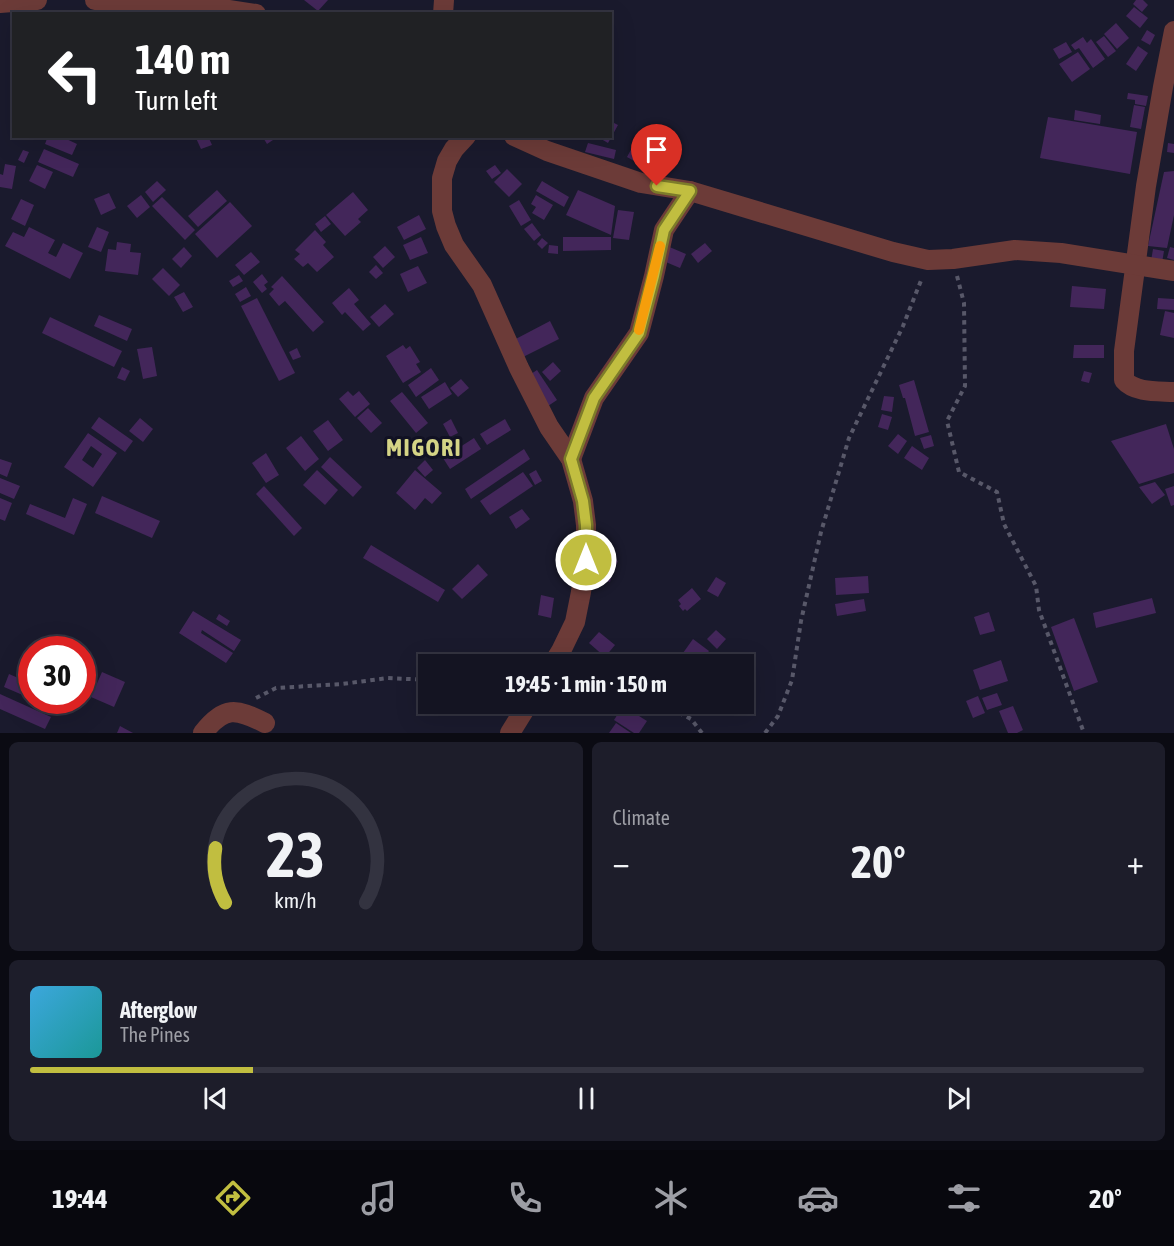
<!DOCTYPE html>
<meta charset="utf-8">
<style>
body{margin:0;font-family:"Asap Condensed",sans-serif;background:#1d1d2a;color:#f1f3f6;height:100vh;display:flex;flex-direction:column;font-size:22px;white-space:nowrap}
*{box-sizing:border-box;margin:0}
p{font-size:20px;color:#9d9ea5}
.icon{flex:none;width:33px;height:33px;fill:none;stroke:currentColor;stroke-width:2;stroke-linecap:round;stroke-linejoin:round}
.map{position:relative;height:733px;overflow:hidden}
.details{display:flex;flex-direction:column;gap:9px;padding:9px;background:#0b0b13;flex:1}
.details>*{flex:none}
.banner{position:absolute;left:12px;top:12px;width:600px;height:126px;border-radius:0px;box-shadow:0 6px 24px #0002,0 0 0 2px #333340;background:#202124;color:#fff;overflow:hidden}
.speed{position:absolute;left:18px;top:636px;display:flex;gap:12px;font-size:30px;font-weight:700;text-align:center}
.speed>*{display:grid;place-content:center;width:78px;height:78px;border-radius:50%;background:#141422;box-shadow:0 6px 24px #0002,0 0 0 2px #333340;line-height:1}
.speed .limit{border:9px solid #d22;background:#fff;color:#111}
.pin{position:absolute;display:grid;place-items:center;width:51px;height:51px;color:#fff;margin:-62px -26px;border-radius:50% 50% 50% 0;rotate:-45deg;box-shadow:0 0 6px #0007}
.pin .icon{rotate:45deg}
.me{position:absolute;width:66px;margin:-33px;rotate:0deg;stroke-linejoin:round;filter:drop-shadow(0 0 4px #0008)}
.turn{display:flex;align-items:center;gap:21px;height:126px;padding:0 24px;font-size:27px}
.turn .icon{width:78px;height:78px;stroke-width:2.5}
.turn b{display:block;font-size:42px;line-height:51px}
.big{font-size:45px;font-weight:700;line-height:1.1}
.details .tile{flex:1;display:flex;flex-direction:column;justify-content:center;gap:9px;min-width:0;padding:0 21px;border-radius:9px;background:#1d1d2a}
.details .dial{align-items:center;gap:0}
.dial svg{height:156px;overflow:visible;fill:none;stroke:#333340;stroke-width:7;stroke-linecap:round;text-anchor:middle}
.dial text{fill:#f1f3f6;stroke:none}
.song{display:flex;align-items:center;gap:18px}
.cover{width:72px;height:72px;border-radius:9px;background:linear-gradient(135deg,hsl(200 70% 55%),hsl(180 70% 35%))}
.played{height:6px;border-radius:3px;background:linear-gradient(90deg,#c1be40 20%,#333340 20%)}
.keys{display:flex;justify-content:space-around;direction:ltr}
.heat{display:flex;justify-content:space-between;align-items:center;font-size:33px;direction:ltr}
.details .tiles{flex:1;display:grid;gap:9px;grid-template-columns:1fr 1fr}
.tile:last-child{grid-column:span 2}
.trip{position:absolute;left:418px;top:654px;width:336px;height:60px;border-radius:0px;background:#141422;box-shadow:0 6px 24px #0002,0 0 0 2px #333340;font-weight:700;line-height:60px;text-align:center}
.tabs{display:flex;height:96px;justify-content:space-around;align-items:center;background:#08080e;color:#9d9ea5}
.tabs .icon{width:42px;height:42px}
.tabs .current{color:#c1be40}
.tabs b{font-size:27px;color:#f1f3f6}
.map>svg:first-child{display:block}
.building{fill:#43265a;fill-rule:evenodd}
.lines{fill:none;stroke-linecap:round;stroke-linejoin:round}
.path{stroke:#585869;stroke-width:4;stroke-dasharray:4.5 4.5;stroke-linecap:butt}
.minor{stroke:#6c3b38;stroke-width:20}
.route-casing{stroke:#7d7c2a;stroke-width:15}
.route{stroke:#c1be40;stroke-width:10}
.slow{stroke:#f59e0b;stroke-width:10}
.labels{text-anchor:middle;stroke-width:6;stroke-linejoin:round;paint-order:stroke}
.district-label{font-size:24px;font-weight:bold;letter-spacing:1.5px;fill:#d5d486;stroke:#111123}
</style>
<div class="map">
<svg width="1174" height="733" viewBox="0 0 1174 733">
<rect width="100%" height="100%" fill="#1a1a2d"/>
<!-- building -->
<g class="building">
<polygon points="304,0 328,0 318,11"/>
<polygon points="1136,0 1143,0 1148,5 1142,12 1133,4"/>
<polygon points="1134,7 1148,18 1140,28 1126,16"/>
<polygon points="1116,23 1129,38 1117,49 1104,34"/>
<polygon points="1147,30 1155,35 1150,45 1141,40"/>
<polygon points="1104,36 1116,51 1108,57 1096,42"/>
<polygon points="1083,37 1087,43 1091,39 1105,59 1093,68 1079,48 1075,50 1071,45"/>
<polygon points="1066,42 1072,52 1059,59 1053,49"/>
<polygon points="1138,46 1148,53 1136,71 1126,64"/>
<polygon points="1078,52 1090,69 1072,82 1059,64"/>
<polygon points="1128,93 1148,96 1146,106 1135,104 1135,100 1127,99"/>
<polygon points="1134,105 1145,107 1141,129 1130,127"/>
<polygon points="1075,110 1101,115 1100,124 1074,120"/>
<polygon points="1048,117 1137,132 1130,174 1040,158"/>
<polygon points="610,121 618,125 608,143 596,136 610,136"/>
<polygon points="48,136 60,136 77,144 72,155 45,144"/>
<polygon points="195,136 208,136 212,145 201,149"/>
<polygon points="262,136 279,136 267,144"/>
<polygon points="588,143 616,150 614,159 585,152"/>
<polygon points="1168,143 1174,144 1174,153 1167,152"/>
<polygon points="633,146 642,149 636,162 627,157"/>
<polygon points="44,149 79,164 73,177 38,162"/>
<polygon points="23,150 29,152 24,163 18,160"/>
<polygon points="5,164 16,166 12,189 0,187 0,174 3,175"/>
<polygon points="37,165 53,172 45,189 29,181"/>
<polygon points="495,165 501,173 492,179 486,171"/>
<polygon points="507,169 522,184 509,197 494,182"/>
<polygon points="1174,171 1174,215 1167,248 1148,246 1164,172"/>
<polygon points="157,181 166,190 153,202 145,192"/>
<polygon points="542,181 569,197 564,207 536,191"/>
<polygon points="217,190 227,201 198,227 188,216"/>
<polygon points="578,190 615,206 611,235 566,215"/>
<polygon points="353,192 368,210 358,219 361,222 345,236 326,215"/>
<polygon points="109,193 116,208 101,215 94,199"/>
<polygon points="141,195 150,207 137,218 127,206"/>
<polygon points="536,195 553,205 544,220 532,213 536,207 531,204"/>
<polygon points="162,197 195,230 185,240 152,206"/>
<polygon points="21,199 34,205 25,226 11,219"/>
<polygon points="519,200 531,220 521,226 509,206"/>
<polygon points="230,202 252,226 217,258 195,234"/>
<polygon points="618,210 634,212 629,240 613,238"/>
<polygon points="419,215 426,229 404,240 397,227"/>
<polygon points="325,216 331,224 321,232 315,224"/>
<polygon points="532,223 541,235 534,241 524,229"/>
<polygon points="29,227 55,240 48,253 56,257 63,243 83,253 70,279 5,246 13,232 24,237"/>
<polygon points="97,227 109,232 101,252 88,247"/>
<polygon points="315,230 326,242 323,245 334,257 317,272 308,263 303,267 294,259 300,254 295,250"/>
<polygon points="421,237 428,253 410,260 403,245"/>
<polygon points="563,237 611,237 611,250 563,251"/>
<polygon points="542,238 548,243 542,249 537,244"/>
<polygon points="117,242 131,244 130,252 141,253 138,275 105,271 108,249 116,250"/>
<polygon points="705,243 712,251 698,263 691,254"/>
<polygon points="549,245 558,246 558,254 548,253"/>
<polygon points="385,246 395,257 383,268 373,257"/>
<polygon points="667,246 686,254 680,268 661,260"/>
<polygon points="184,247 192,256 181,268 172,259"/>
<polygon points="1170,247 1174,248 1174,260 1167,258"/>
<polygon points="1153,249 1164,251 1162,263 1151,261"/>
<polygon points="251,252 260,262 244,275 235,265"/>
<polygon points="376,265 383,273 376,279 369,272"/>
<polygon points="418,266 427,283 408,292 400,274"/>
<polygon points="163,268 180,285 169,296 152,279"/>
<polygon points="262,274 268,282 264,285 267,289 262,293 253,282"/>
<polygon points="239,275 243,281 233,287 229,281"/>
<polygon points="282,276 324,322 313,332 285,301 279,306 269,294 274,289 271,287"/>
<polygon points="1072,286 1106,289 1104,309 1070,307"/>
<polygon points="246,287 251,296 240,302 235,294"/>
<polygon points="349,288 359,300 354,304 371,324 363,331 345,312 342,315 332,303"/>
<polygon points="184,292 193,307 183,312 174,297"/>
<polygon points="257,298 295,373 279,381 241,306"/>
<polygon points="1158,298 1174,299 1174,310 1157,309"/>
<polygon points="385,304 394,314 379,327 370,317"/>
<polygon points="1165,311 1174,313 1174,338 1160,335"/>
<polygon points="99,315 132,329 127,341 94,326"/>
<polygon points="50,317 122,351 114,367 42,333"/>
<polygon points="550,321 559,339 519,359 510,342"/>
<polygon points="403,345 406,349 410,346 420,362 416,364 421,372 403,383 386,356"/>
<polygon points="1074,345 1104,345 1104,358 1073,358"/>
<polygon points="152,347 157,376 143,379 137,349"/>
<polygon points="297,348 301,357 293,360 289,352"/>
<polygon points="553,362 561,371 550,381 542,372"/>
<polygon points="122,367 130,371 125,381 117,378"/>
<polygon points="431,368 439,380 416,397 408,385"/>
<polygon points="537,370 557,400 545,408 525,378"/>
<polygon points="1084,371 1092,373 1089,383 1081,381"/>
<polygon points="461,379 469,388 458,397 450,388"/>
<polygon points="914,380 929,432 915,436 905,398 903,398 899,385"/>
<polygon points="445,382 452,394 429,409 421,397"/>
<polygon points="348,391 353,396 359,391 370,404 355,417 339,399"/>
<polygon points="402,392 428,423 416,433 390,401"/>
<polygon points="884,396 894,397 892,412 881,410"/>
<polygon points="368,408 382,423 371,433 357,418"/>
<polygon points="882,414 892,417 888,430 878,427"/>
<polygon points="99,417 133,441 125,452 91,428"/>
<polygon points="140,418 153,429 143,442 129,431"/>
<polygon points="451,419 458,433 450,437 443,424"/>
<polygon points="505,419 511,430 487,445 480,434"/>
<polygon points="328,420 343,440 328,451 313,431"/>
<polygon points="1166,424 1174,449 1174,473 1139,484 1111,441"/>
<path d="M 88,433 L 117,453 L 93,487 L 64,467 ZM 91,446 L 102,454 L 93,468 L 82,460 Z"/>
<polygon points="898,434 907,441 898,454 888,446"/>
<polygon points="931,435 934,446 924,449 920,438"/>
<polygon points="301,436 319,459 305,471 286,448"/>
<polygon points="474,438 481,449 450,469 443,458"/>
<polygon points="912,446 929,458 922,470 904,458"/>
<polygon points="524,449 530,459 471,499 465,489"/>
<polygon points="266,453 279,475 266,483 252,463"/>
<polygon points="330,457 362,487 353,497 321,467"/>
<polygon points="0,459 12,463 7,477 0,474"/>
<polygon points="425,460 433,470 425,477 417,468"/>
<polygon points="317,470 338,490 325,505 303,485"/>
<polygon points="415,470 442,493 432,504 425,498 415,510 396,493"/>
<polygon points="536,470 542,481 535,485 529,474"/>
<polygon points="523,472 533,486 490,515 480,501"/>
<polygon points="0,478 20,486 14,499 0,493"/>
<polygon points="1155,482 1165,495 1152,504 1139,487"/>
<polygon points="264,486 302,528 294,536 256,494"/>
<polygon points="1174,486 1174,505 1171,506 1165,489"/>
<polygon points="102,496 160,521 152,538 95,513"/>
<polygon points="0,498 12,503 5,521 0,519"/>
<polygon points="73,498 87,504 74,535 26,514 30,504 65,518"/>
<polygon points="522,509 530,519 516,529 509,517"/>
<polygon points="371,545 445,590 438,602 363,558"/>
<polygon points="610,558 618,561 613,572 606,569"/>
<polygon points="478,564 488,575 462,599 452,589"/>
<polygon points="604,571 612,574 610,582 602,580"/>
<polygon points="868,576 869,593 836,595 835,578"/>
<polygon points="716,577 726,583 718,597 707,591"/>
<polygon points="692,588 701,599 687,611 685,609 683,611 679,606 681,604 678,600"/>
<polygon points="541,595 554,598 551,618 538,615"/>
<polygon points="1152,598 1156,613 1096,628 1093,613"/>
<polygon points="864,599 866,611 837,616 835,604"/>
<polygon points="193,611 241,640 234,651 202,630 201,633 233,653 226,663 179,633"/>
<polygon points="989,612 995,631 980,635 974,617"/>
<polygon points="219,614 230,621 227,626 216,619"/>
<polygon points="1074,618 1098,682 1074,691 1051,627"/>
<polygon points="716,630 726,639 717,649 707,639"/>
<polygon points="599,632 615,645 605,657 589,643"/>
<polygon points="693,639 709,651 699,664 683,653"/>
<polygon points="1001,660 1008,681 980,690 973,670"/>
<polygon points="102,672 125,682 114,707 91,697"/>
<polygon points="9,674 30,683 25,696 4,687"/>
<polygon points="997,693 1002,705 987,710 982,698"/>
<polygon points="0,694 51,717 45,729 0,709"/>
<polygon points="978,696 985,713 973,718 966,701"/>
<polygon points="42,700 58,700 52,714 39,708"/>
<polygon points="623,706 647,721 639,733 634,733 614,720"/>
<polygon points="1013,706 1023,730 1017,733 1008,733 999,711"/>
<polygon points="616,723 631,733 609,733"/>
<polygon points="120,726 133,733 117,733"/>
</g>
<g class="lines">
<!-- path -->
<g class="path">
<polyline points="957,276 964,303 965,386 947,421 959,472 997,492 1004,524 1036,586 1039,610 1084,733"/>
<polyline points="256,698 276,688 342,684 388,678 429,680"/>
<polyline points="585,704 602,709 610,704"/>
<polyline points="663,704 691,719 702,733"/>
<polyline points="765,733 778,716 792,680 801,621 821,532 849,438 903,326 922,278"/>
</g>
<!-- minor -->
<g class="minor">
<polyline points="95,0 196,5 256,14"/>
<polyline points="0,3 37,0"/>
<polyline points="443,14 444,0"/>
<path d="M 1174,31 L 1163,87 L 1146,186 L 1124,351 L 1124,380 C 1135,393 1158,391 1174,392"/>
<polyline points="466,136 454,149 447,161 442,178 442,211 446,226 454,245 482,285 519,368 549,427 571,459 583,501 586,525 586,560 581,592 575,622 561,651 553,664"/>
<polyline points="514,136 547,151 641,183 690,191 893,252 928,260 953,259 1015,250 1061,253 1174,271"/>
<polyline points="571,459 594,398 639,333 654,276 664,230 690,191"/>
<path d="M 203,733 C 224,706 236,708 265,723"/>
<polyline points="510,733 528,704"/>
</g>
</g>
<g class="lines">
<defs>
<polyline id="route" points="586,560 586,525 583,501 571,459 594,398 639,333 654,276 664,230 690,191 657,186"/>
</defs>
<!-- route casing -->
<use href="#route" class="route-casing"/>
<!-- route -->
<use href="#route" class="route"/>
<!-- slow -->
<polyline class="slow" points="639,330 660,246"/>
</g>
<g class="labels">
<!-- district labels -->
<g class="district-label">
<text x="424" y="456">MIGORI</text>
</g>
</g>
</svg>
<div class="speed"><div class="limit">30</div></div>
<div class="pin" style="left:657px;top:186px;background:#d93025"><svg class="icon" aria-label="arrive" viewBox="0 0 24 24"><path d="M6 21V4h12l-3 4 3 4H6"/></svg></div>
<svg class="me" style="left:586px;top:560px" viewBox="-20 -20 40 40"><circle r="17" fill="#c1be40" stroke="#fff" stroke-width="3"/><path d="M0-11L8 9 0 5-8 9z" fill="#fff"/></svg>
<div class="trip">19:45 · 1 min · 150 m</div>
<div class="banner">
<div class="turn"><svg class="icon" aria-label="left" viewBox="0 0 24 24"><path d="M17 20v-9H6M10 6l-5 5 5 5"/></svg><div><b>140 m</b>Turn left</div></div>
</div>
</div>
<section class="details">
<div class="tiles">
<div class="tile dial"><svg viewBox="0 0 100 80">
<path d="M14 69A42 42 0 1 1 86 69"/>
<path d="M14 69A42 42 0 0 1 9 41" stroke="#c1be40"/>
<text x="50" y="56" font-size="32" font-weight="700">23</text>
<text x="50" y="72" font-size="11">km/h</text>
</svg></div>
<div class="tile"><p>Climate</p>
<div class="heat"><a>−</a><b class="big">20°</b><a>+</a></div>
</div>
<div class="tile">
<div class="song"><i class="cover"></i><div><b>Afterglow</b><p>The Pines</p></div></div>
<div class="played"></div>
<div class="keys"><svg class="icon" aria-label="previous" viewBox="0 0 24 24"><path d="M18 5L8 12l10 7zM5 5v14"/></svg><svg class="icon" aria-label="pause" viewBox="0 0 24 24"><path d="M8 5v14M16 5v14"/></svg><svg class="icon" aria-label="next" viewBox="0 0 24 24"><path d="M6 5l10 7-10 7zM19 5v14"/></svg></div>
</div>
</div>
</section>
<nav class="tabs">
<b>19:44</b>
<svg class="icon current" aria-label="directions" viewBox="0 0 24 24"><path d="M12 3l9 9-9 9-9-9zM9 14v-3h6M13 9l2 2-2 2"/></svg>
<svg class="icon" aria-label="music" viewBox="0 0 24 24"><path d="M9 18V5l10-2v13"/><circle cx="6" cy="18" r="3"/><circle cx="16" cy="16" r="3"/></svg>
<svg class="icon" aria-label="phone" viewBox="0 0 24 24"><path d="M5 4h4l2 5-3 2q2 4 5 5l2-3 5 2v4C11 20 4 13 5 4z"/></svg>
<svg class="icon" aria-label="climate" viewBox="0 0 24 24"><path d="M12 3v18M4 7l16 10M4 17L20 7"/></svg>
<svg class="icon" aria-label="car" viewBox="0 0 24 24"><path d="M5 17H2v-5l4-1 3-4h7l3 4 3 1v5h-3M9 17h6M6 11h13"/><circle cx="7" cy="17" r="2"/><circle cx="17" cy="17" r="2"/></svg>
<svg class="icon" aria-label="filters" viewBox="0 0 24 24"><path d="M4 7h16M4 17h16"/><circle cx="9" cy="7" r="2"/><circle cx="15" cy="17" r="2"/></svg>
<b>20°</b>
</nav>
